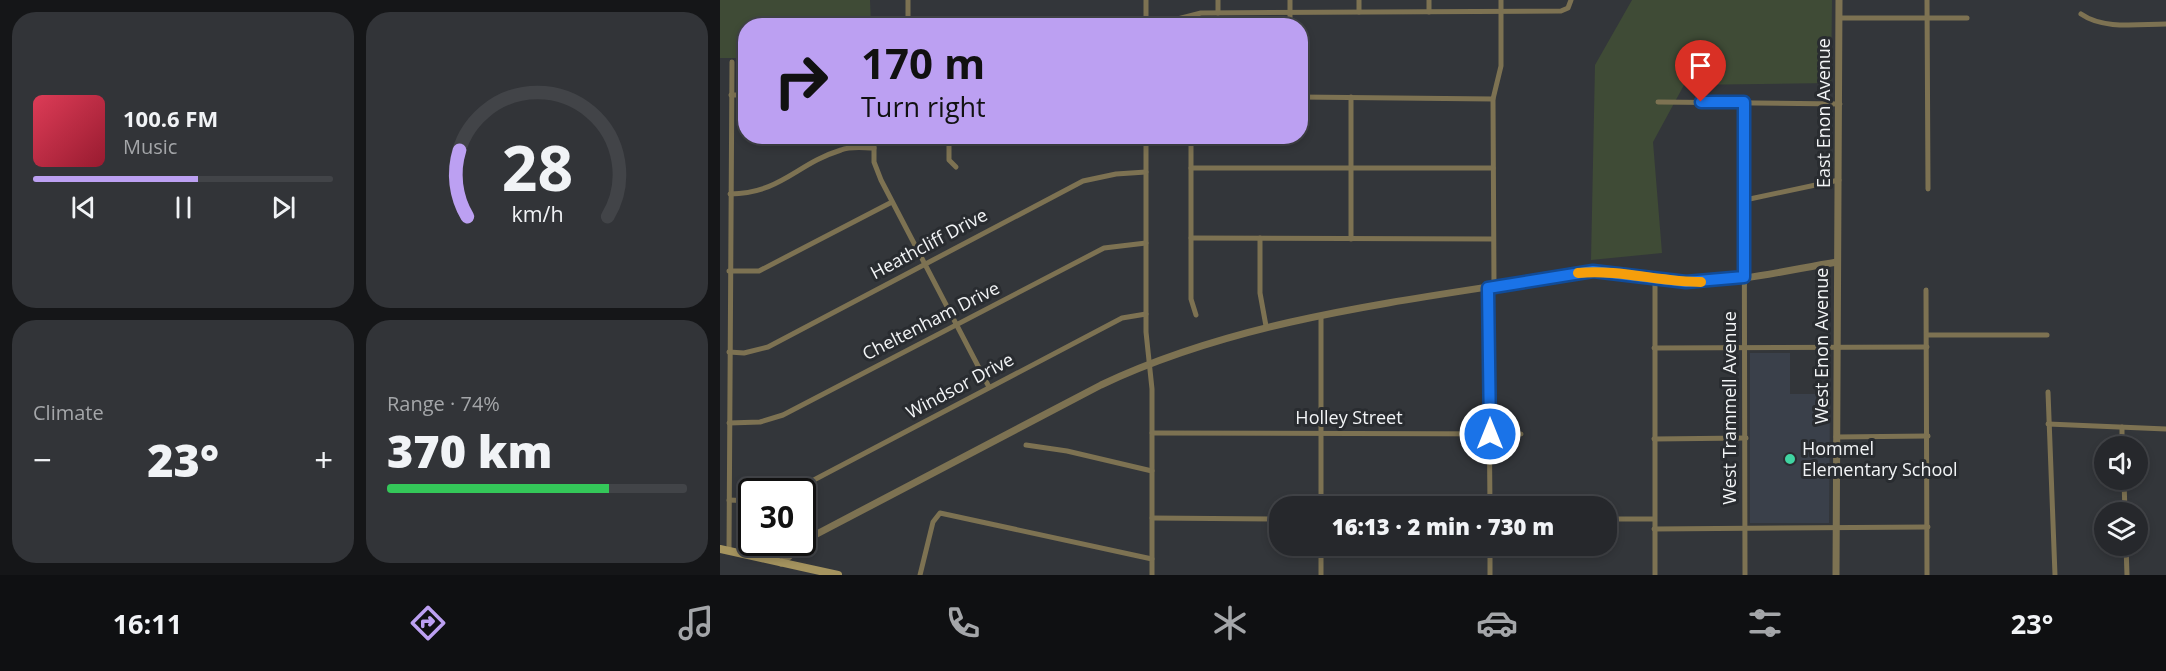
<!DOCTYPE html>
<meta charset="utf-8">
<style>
body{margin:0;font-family:"Open Sans",sans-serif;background:#323438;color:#f1f3f6;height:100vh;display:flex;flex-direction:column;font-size:22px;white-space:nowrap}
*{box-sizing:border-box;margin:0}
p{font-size:20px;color:#a4a6a9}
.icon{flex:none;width:33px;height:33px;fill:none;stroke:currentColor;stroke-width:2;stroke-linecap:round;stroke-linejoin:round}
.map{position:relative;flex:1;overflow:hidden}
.side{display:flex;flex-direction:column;gap:12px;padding:12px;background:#151618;width:720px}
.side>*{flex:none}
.top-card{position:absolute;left:18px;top:18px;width:570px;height:126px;border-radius:24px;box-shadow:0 3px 9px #0003,0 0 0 2px #424448;background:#bca0f2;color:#111;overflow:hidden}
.tools{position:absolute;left:1374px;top:436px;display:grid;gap:12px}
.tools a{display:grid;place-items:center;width:54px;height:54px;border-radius:50%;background:#26282c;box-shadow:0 3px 9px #0003,0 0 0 2px #424448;font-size:30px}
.speed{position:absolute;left:18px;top:478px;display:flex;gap:12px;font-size:30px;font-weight:700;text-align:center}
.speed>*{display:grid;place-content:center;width:78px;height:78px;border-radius:50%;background:#26282c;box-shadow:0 3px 9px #0003,0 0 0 2px #424448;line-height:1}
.speed .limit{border:3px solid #111;border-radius:9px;background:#fff;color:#111}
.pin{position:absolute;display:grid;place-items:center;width:51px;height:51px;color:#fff;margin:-62px -26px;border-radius:50% 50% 50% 0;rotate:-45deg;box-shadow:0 0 6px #0007}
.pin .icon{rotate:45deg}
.me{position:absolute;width:66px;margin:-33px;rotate:0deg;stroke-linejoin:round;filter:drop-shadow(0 0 4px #0008)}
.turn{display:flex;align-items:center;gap:21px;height:126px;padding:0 24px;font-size:27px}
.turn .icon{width:78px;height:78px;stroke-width:2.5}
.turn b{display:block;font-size:42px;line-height:51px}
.big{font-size:45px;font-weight:800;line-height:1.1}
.side .tile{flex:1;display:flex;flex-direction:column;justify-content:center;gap:9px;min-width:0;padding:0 21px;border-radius:24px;background:#323438}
.side .dial{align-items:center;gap:0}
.dial svg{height:156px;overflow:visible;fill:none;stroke:#424448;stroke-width:7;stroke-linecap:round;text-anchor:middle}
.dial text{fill:#f1f3f6;stroke:none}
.song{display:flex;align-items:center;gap:18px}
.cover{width:72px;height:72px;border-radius:9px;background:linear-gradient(135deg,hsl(350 70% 55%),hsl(350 70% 35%))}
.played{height:6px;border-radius:3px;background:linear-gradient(90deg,#bca0f2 55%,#424448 55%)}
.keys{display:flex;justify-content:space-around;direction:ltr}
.heat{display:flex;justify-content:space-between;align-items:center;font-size:33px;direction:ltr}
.charge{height:9px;border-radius:4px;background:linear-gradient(90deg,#34c759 74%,#424448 0)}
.side .tiles{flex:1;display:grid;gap:12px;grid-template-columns:repeat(2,1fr)}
.trip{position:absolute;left:549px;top:496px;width:348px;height:60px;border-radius:24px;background:#26282c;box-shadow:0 3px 9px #0003,0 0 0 2px #424448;font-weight:800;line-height:60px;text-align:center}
.dock{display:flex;height:96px;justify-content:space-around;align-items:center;background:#0f1012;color:#a4a6a9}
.dock .icon{width:42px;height:42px}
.dock .active{color:#bca0f2}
.dock b{font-size:27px;color:#f1f3f6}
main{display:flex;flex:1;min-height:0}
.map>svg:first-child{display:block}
.built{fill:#3a404a}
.green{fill:#3f4b36}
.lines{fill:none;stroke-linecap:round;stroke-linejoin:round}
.minor{stroke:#7d7252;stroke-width:5}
.tertiary{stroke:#7d7252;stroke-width:7}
.secondary{stroke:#a5945f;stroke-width:8}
.route-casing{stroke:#114b97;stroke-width:15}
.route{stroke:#1a73e8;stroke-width:10}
.slow{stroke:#f59e0b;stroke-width:10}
.poi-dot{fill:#40d4a2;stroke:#292c30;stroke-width:2}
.labels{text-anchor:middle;stroke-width:6;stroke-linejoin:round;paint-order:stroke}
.street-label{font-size:18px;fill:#f2f4f6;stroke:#292c30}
.poi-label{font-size:18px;fill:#f2f4f6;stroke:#292c30;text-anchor:start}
</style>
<main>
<section class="side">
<div class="tiles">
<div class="tile">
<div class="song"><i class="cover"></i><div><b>100.6 FM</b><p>Music</p></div></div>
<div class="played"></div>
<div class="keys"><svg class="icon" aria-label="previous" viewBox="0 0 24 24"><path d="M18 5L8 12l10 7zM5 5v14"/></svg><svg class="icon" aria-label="pause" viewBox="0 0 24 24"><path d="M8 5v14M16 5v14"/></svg><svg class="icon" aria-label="next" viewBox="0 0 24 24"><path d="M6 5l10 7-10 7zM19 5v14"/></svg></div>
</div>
<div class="tile dial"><svg viewBox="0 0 100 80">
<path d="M14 69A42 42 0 1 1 86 69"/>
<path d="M14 69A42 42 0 0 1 10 35" stroke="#bca0f2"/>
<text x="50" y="56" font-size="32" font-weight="700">28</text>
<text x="50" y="72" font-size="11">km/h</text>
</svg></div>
<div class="tile"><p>Climate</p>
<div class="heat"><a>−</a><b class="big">23°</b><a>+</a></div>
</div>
<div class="tile"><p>Range · 74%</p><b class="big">370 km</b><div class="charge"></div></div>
</div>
</section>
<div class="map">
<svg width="1446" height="575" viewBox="0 0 1446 575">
<rect width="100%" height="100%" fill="#33363a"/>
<!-- built -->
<polygon class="built" points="1030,353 1070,353 1070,394 1110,394 1109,523 1030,523"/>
<!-- green -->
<g class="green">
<polygon points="0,0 150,0 151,25 26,26 25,58 0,58"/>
<polygon points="912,0 1112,0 1111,83 964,85 933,142 942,253 871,260 875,65"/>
</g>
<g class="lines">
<!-- minor -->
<g class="minor">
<polyline points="570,0 570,26"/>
<polyline points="1207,0 1208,189"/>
<polyline points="639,12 639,0"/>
<polyline points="709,12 709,0"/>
<polyline points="498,13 498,0"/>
<path d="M 1361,14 C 1384,30 1419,24 1446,24"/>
<polyline points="1119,18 1247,18"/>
<polyline points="188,23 188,0"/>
<polyline points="426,23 426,0"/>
<polyline points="153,26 153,23 442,23 481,13 841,11 848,8 851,0"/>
<polyline points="11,95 26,95"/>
<polyline points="580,97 773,99"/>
<polyline points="938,102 1120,104"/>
<polyline points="1024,102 1025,575"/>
<polyline points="154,136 154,162 161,180 269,387"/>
<polyline points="229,136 229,160 236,167"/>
<polyline points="426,136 426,332 432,389 432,575"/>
<polyline points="471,136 471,299 476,315"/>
<polyline points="471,168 773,168"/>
<path d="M 10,194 C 62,193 76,164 121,150 C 131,146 143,148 154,148"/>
<polyline points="1025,200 1119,180"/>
<polyline points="471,238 773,239"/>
<polyline points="540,238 540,293 546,326"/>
<polyline points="631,239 631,97"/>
<polyline points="9,271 39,271 172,202"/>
<polyline points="774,287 773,99 781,66 781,0"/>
<polyline points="768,288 770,507"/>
<polyline points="1206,290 1207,575"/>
<polyline points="1207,335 1327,335"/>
<polyline points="934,348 1207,347"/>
<polyline points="9,352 24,353 48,347 363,181 396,174 426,172"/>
<polyline points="1328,392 1335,575"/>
<polyline points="9,423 40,422 63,415 384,248 426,243"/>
<polyline points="1328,424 1446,429"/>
<polyline points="1402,427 1402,447"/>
<polyline points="432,433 801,434"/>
<polyline points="1116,437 1208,436"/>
<polyline points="934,439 1026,438"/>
<polyline points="306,445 347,451 432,471"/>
<polyline points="1404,480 1405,513"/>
<polyline points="71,492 402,318 426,314"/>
<polyline points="9,500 32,501"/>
<polyline points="601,507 601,316"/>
<polyline points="432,518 560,519"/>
<polyline points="886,519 934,519"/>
<polyline points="934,529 1208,527"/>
<polyline points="601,546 601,575"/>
<polyline points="770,546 770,575"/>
<polyline points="1406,546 1407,575"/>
<polyline points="9,551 12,62"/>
<polyline points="200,575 213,522 220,513 432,559"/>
<polyline points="935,575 935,278"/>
</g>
<!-- tertiary -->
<g class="tertiary">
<path d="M 61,563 L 93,536 L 381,385 C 529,315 696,300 856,273 C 894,270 929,281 966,282 C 1016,283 1068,270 1117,262"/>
<polyline points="1116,575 1119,0"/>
</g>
<!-- secondary -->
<polyline class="secondary" points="0,549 118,575"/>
</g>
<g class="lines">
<defs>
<polyline id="route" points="770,434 768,288 873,271 966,282 1024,277 1024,102 981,102"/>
</defs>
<!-- route casing -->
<use href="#route" class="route-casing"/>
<!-- route -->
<use href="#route" class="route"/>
<!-- slow -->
<path class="slow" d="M 858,273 C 899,269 940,282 981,282"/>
</g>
<!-- markers -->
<circle class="poi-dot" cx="1070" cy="459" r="6"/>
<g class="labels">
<!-- street labels -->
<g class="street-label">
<text transform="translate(1104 113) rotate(-90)" y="6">East Enon Avenue</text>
<text transform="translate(209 244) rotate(-28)" y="6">Heathcliff Drive</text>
<text transform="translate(211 321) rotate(-27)" y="6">Cheltenham Drive</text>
<text transform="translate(1102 346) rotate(-90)" y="6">West Enon Avenue</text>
<text transform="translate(240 386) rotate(-28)" y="6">Windsor Drive</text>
<text transform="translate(1010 408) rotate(-90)" y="6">West Trammell Avenue</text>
<text x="629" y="424">Holley Street</text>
</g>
<!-- poi labels -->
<g class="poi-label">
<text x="1082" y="455">Hommel<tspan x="1082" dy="21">Elementary School</tspan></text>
</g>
</g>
</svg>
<div class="tools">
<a><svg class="icon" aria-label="sound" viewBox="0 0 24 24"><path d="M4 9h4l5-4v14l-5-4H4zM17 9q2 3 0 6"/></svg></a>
<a><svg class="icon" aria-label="layers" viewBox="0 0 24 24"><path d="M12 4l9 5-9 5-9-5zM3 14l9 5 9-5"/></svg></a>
</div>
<div class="speed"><div class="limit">30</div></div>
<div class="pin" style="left:981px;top:102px;background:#d93025"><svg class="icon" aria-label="arrive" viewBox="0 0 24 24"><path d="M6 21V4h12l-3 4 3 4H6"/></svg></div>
<svg class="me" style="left:770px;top:434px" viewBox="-20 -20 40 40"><circle r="17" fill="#1a73e8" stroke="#fff" stroke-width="3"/><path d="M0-11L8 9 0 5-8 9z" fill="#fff"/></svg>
<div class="trip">16:13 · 2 min · 730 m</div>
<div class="top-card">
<div class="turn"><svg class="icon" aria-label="right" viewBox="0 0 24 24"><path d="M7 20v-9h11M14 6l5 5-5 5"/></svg><div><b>170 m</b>Turn right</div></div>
</div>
</div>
</main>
<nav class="dock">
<b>16:11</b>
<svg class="icon active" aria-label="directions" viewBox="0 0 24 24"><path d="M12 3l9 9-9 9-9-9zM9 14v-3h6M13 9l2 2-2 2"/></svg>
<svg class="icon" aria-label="music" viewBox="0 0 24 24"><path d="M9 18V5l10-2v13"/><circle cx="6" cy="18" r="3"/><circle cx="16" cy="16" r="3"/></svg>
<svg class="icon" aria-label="phone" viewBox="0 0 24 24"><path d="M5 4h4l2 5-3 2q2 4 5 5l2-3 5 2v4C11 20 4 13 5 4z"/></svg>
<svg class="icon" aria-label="climate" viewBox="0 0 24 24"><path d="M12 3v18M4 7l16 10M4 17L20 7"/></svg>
<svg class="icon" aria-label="car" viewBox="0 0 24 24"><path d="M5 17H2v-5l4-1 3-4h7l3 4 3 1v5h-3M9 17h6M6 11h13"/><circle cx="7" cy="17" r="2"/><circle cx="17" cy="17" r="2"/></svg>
<svg class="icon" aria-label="filters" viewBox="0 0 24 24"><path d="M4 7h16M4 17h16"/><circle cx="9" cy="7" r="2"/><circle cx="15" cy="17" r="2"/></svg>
<b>23°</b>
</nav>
